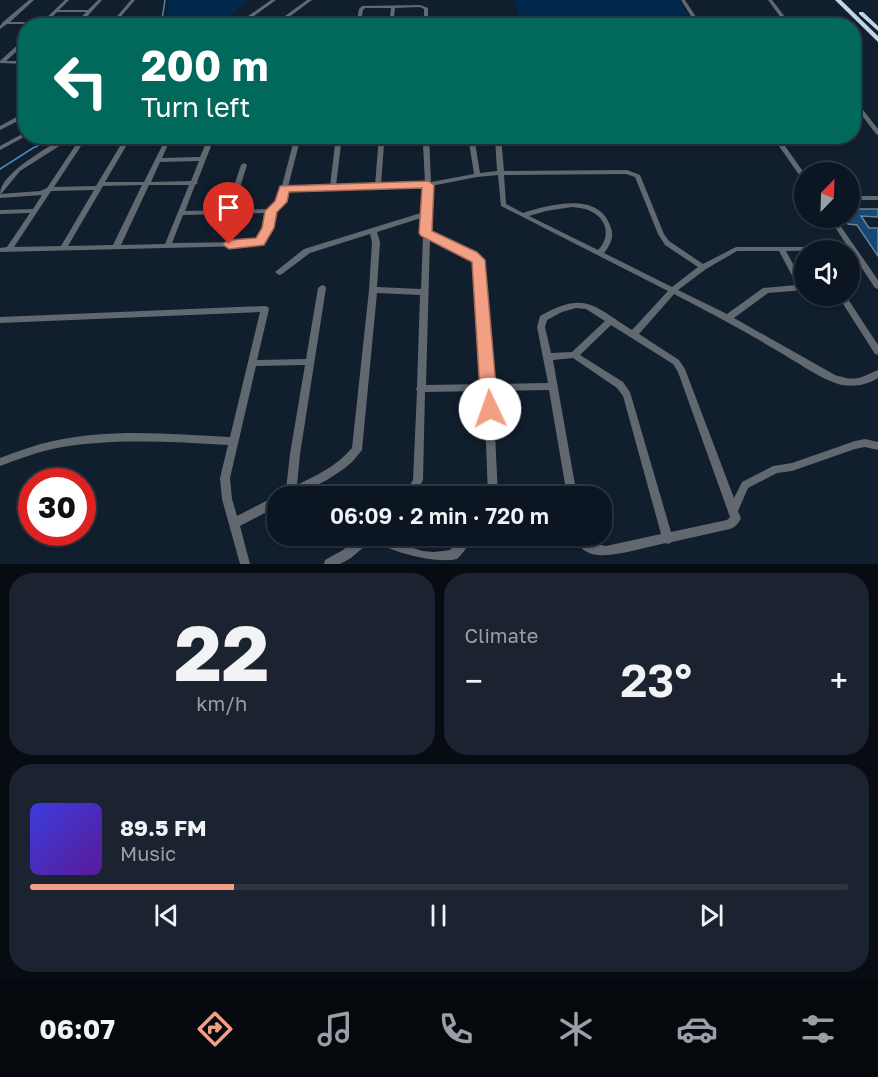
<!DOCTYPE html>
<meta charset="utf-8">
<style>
body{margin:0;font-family:"Golos Text",sans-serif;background:#1a232f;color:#f1f3f6;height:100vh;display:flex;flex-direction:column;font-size:22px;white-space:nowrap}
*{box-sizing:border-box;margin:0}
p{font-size:20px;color:#9a9fa5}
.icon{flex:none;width:33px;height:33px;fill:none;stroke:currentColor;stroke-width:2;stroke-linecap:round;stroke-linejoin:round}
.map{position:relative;height:564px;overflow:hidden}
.panel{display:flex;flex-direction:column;gap:9px;padding:9px;background:#070c13;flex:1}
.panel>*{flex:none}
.top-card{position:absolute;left:18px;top:18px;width:843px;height:126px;border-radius:24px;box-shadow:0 2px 4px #0004,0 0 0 2px #2c3540;background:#00695c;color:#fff;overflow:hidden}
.needle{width:39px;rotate:23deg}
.fabs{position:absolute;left:794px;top:162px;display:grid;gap:12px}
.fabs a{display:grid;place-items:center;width:66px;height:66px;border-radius:50%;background:#0c1622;box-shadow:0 2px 4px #0004,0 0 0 2px #2c3540;font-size:30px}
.speed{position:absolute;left:18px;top:468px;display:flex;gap:12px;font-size:30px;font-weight:700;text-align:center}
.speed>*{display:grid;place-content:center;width:78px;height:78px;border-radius:50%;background:#0c1622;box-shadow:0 2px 4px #0004,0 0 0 2px #2c3540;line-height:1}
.speed .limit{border:9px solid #d22;background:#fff;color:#111}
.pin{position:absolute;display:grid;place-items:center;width:51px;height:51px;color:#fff;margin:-62px -26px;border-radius:50% 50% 50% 0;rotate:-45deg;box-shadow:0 0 6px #0007}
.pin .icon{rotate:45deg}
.me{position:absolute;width:66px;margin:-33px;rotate:357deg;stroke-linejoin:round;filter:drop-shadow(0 0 4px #0008)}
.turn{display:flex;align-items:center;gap:21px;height:126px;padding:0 24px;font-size:27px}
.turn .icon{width:78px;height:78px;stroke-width:2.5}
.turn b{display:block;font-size:42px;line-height:51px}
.big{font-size:45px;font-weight:600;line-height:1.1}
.panel .tile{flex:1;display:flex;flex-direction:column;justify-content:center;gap:9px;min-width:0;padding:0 21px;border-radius:24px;background:#1a232f}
.panel .dial{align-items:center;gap:0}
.dial b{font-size:78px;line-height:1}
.song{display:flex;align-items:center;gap:18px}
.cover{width:72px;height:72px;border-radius:9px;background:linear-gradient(135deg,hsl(240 70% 55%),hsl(270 70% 35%))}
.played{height:6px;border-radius:3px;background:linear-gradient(90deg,#f39f83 25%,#2c3540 25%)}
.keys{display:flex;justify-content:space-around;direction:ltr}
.heat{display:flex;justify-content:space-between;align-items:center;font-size:33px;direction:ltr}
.panel .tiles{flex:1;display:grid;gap:9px;grid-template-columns:1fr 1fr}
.tile:last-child{grid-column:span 2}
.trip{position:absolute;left:267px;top:486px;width:345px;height:60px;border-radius:24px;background:#0c1622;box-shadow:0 2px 4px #0004,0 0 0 2px #2c3540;font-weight:600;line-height:60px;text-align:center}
.tab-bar{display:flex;height:96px;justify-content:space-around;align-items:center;background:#05090e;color:#9a9fa5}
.tab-bar .icon{width:42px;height:42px}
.tab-bar .active{color:#f39f83}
.tab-bar b{font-size:27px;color:#f1f3f6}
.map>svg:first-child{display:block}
.green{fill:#00294b}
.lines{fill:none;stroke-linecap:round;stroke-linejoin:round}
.stream{stroke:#5084af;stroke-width:1.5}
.building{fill:#164875;stroke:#6e8092;stroke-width:1.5}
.minor{fill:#616870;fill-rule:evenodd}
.highway{fill:#c1d4e8;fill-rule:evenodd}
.route{fill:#f39f83;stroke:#9e6755;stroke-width:1.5}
</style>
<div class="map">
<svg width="878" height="564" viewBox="0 0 878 564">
<rect width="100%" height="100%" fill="#101e2d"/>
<!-- green -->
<g class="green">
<polygon points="170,0 248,0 219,25 188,25 170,20 167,3"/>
<polygon points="514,0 678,0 695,25 523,25"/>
</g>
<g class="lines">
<!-- stream -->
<g class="stream">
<polyline points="161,26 165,0"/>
<polyline points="0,169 33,148 59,136"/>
</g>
</g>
<!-- building -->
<polygon class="building" points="849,209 878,209 878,217 861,216 869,228 878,228 878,256 857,225 848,224 844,219 849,219"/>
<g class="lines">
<!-- minor -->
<g class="minor">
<polygon points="29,0 34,0 10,22 42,22 65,0 69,0 59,10 88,10 98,0 102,0 83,21 113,21 131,0 135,0 117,21 142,21 150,26 144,26 141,23 115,23 112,25 110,23 80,23 77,25 75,24 86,12 57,12 43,26 38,26 39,24 7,24 0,29 0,26 3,22"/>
<polygon points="271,0 276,0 240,26 234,26"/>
<polygon points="307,0 312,0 277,26 271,26"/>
<polygon points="681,0 685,0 702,26 697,26"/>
<polygon points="768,0 772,0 792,26 787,26"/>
<polygon points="420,5 428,8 428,26 424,26 424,9 420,7 395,8 393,26 389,26 391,8 365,8 363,10 360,26 356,26 359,9 362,6"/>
<polygon points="24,39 26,39 26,43 6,61 26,61 26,64 0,63 0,61"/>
<polygon points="854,100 856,101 878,129 878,135 876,134 854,105"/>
<polygon points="26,112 26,117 0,130 0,126"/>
<polygon points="26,132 26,136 0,150 0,146"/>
<path d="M 66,136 L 78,136 L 82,139 L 83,143 L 54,187 L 96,186 L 126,136 L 132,136 L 105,182 L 144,182 L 163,144 L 167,144 L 168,145 L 162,158 L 200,157 L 209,136 L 215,136 L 197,182 L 198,183 L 195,185 L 185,211 L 226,210 L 241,165 L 244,163 L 247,165 L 233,210 L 269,209 L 278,201 L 295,136 L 301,136 L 288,187 L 330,186 L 336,136 L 342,136 L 336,186 L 375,185 L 379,136 L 385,136 L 385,141 L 423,140 L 423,136 L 429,136 L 431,182 L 474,174 L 468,136 L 474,136 L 480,173 L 497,171 L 495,136 L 501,136 L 504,171 L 627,170 L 640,175 L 664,234 L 669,241 L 703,264 L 736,247 L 841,247 L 842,249 L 841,250 L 786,251 L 804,284 L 804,290 L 768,293 L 734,318 L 835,375 C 857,382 859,378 878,370 L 878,378 C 867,385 855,387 842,385 C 821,380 796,361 776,350 C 743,330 709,312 674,294 L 639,334 L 679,360 L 685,369 L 734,498 L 742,482 L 773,466 L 792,463 L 855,441 L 865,439 L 878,442 L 878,450 L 865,447 L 855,449 L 792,471 L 777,473 L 748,488 L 738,511 L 741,518 C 739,523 735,527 730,529 L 672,542 L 668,544 L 666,543 C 654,546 643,548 632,551 C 611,555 584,563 574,536 L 586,536 L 593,543 L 606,546 L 661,534 L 623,396 L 617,388 L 573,358 L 553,360 L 577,496 L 567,496 L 549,390 L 493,391 L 498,496 L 488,496 L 484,391 L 425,392 L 423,480 L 418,490 L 412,496 L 401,496 C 403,490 410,486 413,480 L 417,391 L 416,389 L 417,387 L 420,295 L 377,293 L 362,450 L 353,461 L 345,468 L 327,480 L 294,496 L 278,496 L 278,506 L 240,526 L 250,564 L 240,564 L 222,499 L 220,478 L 228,445 C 171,442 114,438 57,448 C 37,452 19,459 0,466 L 0,458 C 18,451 35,445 53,441 C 111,428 172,434 230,437 L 260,312 L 0,323 L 0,317 L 265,306 L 268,307 L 269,309 L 257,360 L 306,359 L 318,288 L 322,285 L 325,286 L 326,288 L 300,454 L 297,485 C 317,475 337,466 352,448 L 369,290 L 372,242 L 370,234 L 310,253 L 282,274 L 279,275 L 275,272 L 304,249 L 424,212 L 425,187 L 287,191 L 284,202 L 274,212 L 271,228 L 262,244 L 249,246 L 0,252 L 0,248 L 7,247 L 30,213 L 0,214 L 0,210 L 33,209 L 42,195 L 0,198 L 0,194 L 40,191 L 47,188 L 77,143 L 77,141 L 72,138 L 20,171 L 2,193 L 0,194 C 0,173 49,147 66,136 ZM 423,144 L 425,183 L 381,184 L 384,145 ZM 199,161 L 191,181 L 151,182 L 160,162 ZM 626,174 L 635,177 L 658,234 L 665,245 L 698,267 L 672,287 L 604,253 C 612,243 615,235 609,223 C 596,192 548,205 523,213 L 506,204 L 504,175 ZM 498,175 L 501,206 L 668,291 L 632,330 C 594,306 585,290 540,316 L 537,327 L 548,383 L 492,384 L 490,341 L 482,260 L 476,253 L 430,232 L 431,186 L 477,177 ZM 142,185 L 113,245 L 68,246 L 103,186 ZM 149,185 L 189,185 L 165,244 L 121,245 ZM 94,190 L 61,246 L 14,247 L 51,191 ZM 572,207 C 579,208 586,208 592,212 C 608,220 610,238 598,250 L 529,216 L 546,211 ZM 267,213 L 265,228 L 258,240 L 249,242 L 172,243 L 183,215 ZM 424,217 L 423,231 L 422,233 L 423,235 L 421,289 L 377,287 L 380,242 L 377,232 ZM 430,238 L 470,257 L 474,261 L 482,341 L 484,384 L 426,385 ZM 737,251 L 779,251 L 797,285 L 763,288 L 727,314 L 678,290 L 706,269 ZM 576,308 L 586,309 L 605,321 L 572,352 L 551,353 L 545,327 L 547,320 L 562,312 ZM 611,325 L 673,364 L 678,372 L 730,517 L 727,520 L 671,532 L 630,392 L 623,382 L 580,355 ZM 305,365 L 290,454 L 286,490 L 281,493 L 280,496 L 278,495 L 274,497 L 237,516 L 232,499 L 230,478 L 256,366 Z"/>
<polygon points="772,136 778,136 804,173 804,180 802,179"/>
<rect x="849" y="196" width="29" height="4"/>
<polygon points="829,218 835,218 878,280 878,289 875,288"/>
<polygon points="838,296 846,296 878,345 878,355 875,354"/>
<path d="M 361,536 L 384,536 L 403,545 L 423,551 L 434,552 L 450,550 L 462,536 L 473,536 C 470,543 463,554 457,559 C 435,564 391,552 372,540 L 351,558 L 340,564 L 324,564 L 325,560 L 343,550 Z"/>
</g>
<!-- highway -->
<g class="highway">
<polygon points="835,0 841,0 878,36 878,42"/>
<polygon points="859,12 863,12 878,26 878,31 859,14"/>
</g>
</g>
<!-- route -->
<polygon class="route" points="428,181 434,185 432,231 477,252 485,260 498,409 495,414 490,416 484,414 481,409 472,262 421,236 419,233 422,188 289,192 287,202 277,212 274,228 264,245 229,249 222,244 229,240 256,238 262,228 265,211 275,201 280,186"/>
</svg>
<div class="fabs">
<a><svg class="needle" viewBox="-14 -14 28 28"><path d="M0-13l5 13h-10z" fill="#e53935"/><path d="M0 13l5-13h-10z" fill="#9a9fa5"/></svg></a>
<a><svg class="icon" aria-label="sound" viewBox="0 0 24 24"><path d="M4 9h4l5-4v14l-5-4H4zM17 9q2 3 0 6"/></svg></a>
</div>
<div class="speed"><div class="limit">30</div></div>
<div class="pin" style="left:229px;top:244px;background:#d93025"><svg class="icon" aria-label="arrive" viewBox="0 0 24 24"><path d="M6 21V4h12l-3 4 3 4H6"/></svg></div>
<svg class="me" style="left:490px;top:409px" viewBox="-20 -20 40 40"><circle r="19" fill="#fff"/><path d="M0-13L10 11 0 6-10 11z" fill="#f39f83"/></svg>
<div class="trip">06:09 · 2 min · 720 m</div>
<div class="top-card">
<div class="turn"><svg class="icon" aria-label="left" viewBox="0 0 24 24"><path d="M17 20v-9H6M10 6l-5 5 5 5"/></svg><div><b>200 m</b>Turn left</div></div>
</div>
</div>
<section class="panel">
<div class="tiles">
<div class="tile dial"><b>22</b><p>km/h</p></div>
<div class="tile"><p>Climate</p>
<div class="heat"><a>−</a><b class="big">23°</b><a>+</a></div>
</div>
<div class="tile">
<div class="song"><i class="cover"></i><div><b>89.5 FM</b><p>Music</p></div></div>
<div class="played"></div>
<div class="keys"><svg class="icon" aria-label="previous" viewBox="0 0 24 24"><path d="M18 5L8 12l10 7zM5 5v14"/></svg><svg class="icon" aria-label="pause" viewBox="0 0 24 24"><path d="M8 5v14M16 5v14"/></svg><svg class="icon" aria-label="next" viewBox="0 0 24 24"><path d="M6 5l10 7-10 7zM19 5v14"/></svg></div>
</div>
</div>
</section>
<nav class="tab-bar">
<b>06:07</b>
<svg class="icon active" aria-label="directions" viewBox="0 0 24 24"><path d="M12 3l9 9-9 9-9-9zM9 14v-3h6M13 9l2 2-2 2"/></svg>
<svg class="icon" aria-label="music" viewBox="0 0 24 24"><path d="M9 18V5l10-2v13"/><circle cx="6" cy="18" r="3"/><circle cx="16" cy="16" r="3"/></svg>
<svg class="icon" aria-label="phone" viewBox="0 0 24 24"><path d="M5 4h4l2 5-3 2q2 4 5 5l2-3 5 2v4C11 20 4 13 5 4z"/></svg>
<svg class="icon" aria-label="climate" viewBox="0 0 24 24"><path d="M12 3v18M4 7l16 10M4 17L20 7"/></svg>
<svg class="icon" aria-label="car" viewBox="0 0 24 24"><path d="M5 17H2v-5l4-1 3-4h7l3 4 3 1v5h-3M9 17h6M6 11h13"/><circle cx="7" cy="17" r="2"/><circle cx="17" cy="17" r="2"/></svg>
<svg class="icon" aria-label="filters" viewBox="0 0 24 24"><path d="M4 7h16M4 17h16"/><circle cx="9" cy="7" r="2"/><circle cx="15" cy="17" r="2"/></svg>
</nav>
